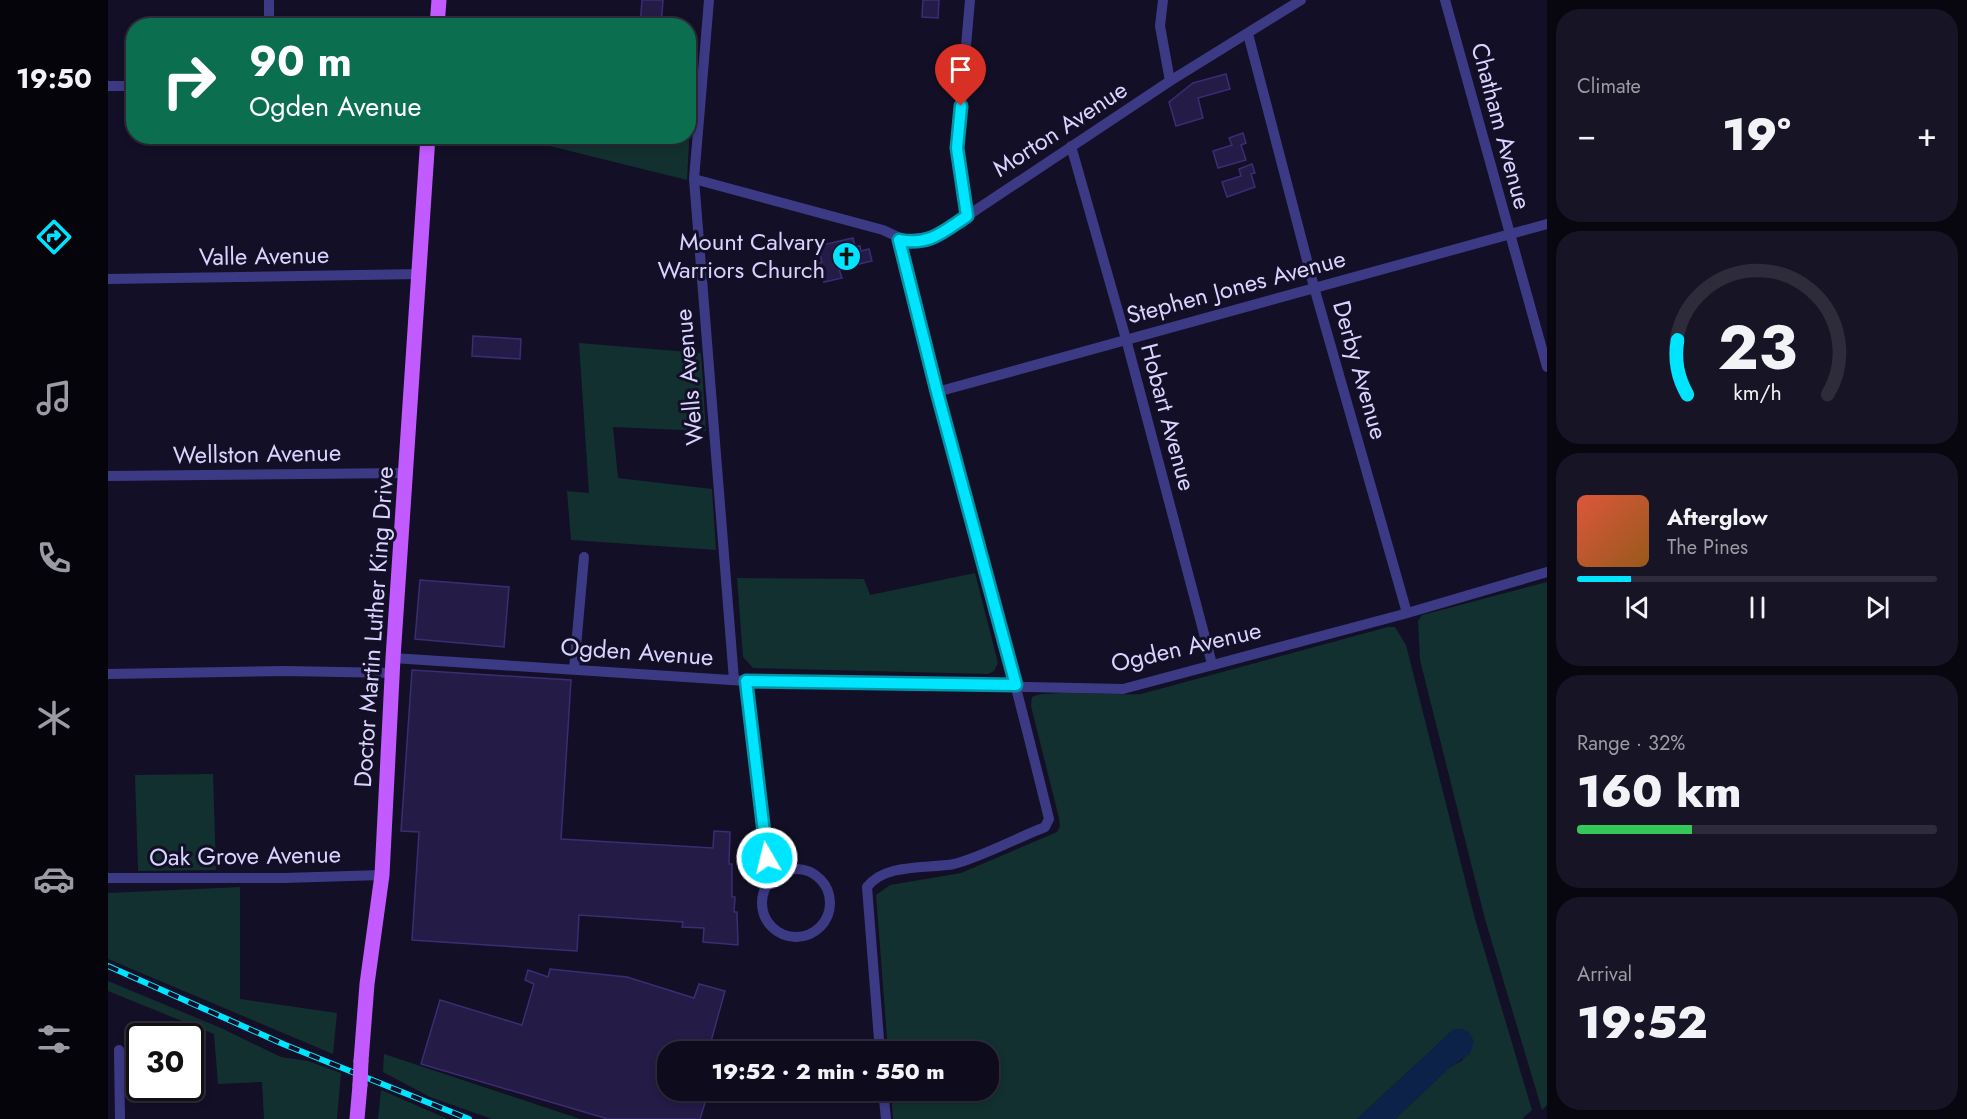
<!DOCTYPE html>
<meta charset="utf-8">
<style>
body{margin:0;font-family:Jost,sans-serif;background:#171425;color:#f1f3f6;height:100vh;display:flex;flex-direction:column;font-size:22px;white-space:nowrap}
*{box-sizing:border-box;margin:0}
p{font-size:20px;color:#9b9ba3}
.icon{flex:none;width:33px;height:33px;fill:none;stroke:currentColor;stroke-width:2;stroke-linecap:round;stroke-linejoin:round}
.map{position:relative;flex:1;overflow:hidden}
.panel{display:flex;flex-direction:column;gap:9px;padding:9px;background:#08060f;width:420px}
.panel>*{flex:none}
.banner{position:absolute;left:18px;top:18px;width:570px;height:126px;border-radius:24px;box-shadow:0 3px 9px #0003,0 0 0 2px #2e2b3b;background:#0b6e4f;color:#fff;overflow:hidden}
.speed{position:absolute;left:18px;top:1023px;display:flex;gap:12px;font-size:30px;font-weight:700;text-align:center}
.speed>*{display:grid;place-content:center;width:78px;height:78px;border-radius:50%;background:#0e0b1c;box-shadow:0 3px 9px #0003,0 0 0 2px #2e2b3b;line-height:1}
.speed .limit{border:3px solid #111;border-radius:9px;background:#fff;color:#111}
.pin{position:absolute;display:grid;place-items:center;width:51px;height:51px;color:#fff;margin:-62px -26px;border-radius:50% 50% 50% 0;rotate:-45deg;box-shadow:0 0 6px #0007}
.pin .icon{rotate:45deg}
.me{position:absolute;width:66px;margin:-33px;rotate:352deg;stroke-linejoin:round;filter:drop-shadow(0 0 4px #0008)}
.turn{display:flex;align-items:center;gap:21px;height:126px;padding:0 24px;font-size:27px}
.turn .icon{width:78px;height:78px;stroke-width:2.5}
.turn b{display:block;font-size:42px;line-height:51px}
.big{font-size:45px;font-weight:800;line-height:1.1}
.panel .widget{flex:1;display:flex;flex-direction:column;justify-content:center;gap:9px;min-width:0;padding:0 21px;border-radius:24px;background:#171425}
.panel .dial{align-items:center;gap:0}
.dial svg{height:156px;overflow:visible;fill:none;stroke:#2e2b3b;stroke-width:7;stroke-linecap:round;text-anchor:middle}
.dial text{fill:#f1f3f6;stroke:none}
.song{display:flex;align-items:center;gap:18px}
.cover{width:72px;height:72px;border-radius:9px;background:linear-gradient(135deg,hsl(10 70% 55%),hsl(30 70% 35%))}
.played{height:6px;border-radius:3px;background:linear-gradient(90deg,#00e5ff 15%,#2e2b3b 15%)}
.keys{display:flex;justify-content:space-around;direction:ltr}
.heat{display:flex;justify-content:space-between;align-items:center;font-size:33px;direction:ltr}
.charge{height:9px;border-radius:4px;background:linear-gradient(90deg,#34c759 32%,#2e2b3b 0)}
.trip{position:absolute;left:549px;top:1041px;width:342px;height:60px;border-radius:24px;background:#0e0b1c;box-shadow:0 3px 9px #0003,0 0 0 2px #2e2b3b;font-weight:800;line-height:60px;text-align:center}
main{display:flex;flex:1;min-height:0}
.menu{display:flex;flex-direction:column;width:108px;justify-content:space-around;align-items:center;background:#06040b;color:#9b9ba3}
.menu .icon{width:42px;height:42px}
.menu .on{color:#00e5ff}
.menu b{font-size:27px;color:#f1f3f6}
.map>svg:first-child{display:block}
.green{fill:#12302f}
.water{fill:#0c2248}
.building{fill:#241b47;stroke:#3b2d73;stroke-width:1.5}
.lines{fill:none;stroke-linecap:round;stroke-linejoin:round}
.street{stroke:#3d3a85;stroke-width:10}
.primary{stroke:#c25bff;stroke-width:15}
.rail-casing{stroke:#00e5ff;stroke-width:6}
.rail{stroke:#130f26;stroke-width:4;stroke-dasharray:11;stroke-linecap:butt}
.primary-bridge{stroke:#c25bff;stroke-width:15}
.route-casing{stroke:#0095a6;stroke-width:15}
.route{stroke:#00e5ff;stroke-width:10}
.labels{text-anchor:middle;stroke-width:6;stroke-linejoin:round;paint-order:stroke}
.street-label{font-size:24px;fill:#d9d4ff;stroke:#130f26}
.poi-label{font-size:24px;fill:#d9d4ff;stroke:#130f26;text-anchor:end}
</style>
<main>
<nav class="menu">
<b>19:50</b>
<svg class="icon on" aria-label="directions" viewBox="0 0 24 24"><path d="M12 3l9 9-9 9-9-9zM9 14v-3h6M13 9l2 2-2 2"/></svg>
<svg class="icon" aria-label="music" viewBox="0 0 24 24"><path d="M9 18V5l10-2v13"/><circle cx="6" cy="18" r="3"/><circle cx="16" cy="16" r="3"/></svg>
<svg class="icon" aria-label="phone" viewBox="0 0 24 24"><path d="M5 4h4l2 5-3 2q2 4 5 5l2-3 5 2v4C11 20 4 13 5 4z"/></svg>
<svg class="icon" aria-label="climate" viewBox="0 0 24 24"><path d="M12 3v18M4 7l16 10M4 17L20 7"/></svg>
<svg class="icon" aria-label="car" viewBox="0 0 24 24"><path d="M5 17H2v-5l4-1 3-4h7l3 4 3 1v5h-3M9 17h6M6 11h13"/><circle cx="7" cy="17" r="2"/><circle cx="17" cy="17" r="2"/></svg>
<svg class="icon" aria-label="filters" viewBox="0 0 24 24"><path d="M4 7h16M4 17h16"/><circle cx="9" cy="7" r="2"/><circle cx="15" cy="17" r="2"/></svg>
</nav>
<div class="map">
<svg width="1439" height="1119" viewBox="0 0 1439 1119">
<rect width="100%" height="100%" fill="#130f26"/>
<!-- green -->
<g class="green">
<polygon points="581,67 585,68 579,180 442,146 442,137 580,136"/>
<polygon points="471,343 593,353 598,431 505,427 510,478 604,489 608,550 463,540 459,491 481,493"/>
<polygon points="867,573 890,663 886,671 880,674 645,668 635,657 629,578 756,579 762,595"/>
<polygon points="1439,582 1439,1105 1434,1110 1377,919 1312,660 1310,621 1314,615 1322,613"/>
<path d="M 1280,627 L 1287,627 L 1298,645 L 1367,919 L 1424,1110 L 1414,1119 L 1287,1119 L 1342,1067 L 1355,1060 L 1355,1029 L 1345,1030 L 1249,1119 L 785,1119 L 783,1091 L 880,1090 L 880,1052 L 780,1051 L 768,895 L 782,885 L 853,873 L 949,832 L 952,826 L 951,818 L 923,706 L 924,697 C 938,689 1009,696 1033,694 Z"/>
<polygon points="105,774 108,870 30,871 27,775"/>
<polygon points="132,887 132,999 229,1013 225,1054 0,959 0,893"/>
<polygon points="0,981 113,1028 173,1057 200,1061 233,1073 229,1119 156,1119 154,1082 110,1084 106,1034 0,991"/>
<polygon points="276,1054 472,1119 384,1119 322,1097 275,1072"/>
<polygon points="273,1090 340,1119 270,1119"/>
</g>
<!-- water -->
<polygon class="water" points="1355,1029 1361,1032 1366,1041 1362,1054 1342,1067 1287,1119 1249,1119 1345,1030"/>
<!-- building -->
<g class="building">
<polygon points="534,0 555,0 553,26 532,26"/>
<polygon points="815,0 831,0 830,18 814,17"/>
<polygon points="1118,74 1122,89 1090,98 1095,118 1068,126 1061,102 1085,83"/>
<polygon points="1135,133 1138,143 1133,145 1138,160 1110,168 1105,151 1124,145 1121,138"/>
<polygon points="1144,164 1147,173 1143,174 1147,187 1119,197 1114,182 1133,176 1131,169"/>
<polygon points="745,238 747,247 752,246 753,251 761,249 764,261 731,269 734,278 716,282 711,263 714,262 710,246"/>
<polygon points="365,336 413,339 412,359 364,356"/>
<polygon points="312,580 401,587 396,647 307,639"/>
<polygon points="304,670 463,680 453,839 605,848 606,831 622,832 621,864 624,864 624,897 627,897 626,912 629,912 630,945 595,942 596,928 574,927 575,922 471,915 469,951 304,940 311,832 293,831"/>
<polygon points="442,969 519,977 586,998 591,984 617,991 600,1052 560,1052 560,1090 601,1090 592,1119 500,1119 313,1064 332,1000 414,1025 426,984 417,980 420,970 440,977"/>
</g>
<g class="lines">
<!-- street -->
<g class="street">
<polyline points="161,0 161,26"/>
<polyline points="601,0 586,179 626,680"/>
<polyline points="1055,0 1052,26 1062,81"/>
<polyline points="1337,0 1439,367"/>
<polyline points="1140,34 1206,287 1299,613"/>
<polyline points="0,86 26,86"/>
<polyline points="963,146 1018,339 1104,664"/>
<path d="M 586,179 L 775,230 C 798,241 807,248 832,234 L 1062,81 L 1193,0"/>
<polyline points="859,216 849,148 862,0"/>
<polyline points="0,279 312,274"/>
<polyline points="829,392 1439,224"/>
<polyline points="0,476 298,473"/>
<polyline points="285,658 638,681 1015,689 1296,614 1439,572"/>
<polyline points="466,669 476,557"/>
<polyline points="0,674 177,671 285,673"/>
<polyline points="638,681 662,880"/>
<circle cx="688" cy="903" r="34"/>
<polyline points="0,878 176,878 274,875"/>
<polyline points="11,1050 12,1119"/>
<path d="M 772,1052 L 759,887 C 777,863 819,869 846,864 C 871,858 911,837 937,827 L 941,819 C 894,625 839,433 791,240"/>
<polyline points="775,1090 778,1119"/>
</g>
<!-- primary -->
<g class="primary">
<polyline points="329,26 331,0"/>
<polyline points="253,1061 259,984 274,875 285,658 320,136"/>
<polyline points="249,1119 252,1085"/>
</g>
<defs>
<polyline id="rail" points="0,966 175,1044 361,1119"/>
</defs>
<!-- rail casing -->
<use href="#rail" class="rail-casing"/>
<!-- rail -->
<use href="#rail" class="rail"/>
<!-- primary-bridge -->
<polyline class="primary-bridge" points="252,1085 253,1061"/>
</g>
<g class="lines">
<defs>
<path id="route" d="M 659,858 L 638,681 L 908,685 L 829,392 L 791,240 C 821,246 835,232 859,216 L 849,148 L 853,106"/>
</defs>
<!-- route casing -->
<use href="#route" class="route-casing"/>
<!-- route -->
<use href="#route" class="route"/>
</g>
<!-- icons -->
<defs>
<symbol id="church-disc" viewBox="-11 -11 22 22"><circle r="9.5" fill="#00e5ff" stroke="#130f26"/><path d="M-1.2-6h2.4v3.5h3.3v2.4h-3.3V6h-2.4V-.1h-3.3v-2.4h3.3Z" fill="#111"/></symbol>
</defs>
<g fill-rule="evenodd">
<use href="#church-disc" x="722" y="240" width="33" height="33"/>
</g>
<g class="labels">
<!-- street labels -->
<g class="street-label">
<text transform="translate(1393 126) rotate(75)" y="8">Chatham Avenue</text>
<text transform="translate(952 129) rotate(-33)" y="8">Morton Avenue</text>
<text transform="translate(156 256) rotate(-1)" y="8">Valle Avenue</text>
<text transform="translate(1128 287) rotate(-15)" y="8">Stephen Jones Avenue</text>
<text transform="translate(1252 370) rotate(74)" y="8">Derby Avenue</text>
<text transform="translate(581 377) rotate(-95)" y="8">Wells Avenue</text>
<text transform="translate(1060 417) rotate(75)" y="8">Hobart Avenue</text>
<text transform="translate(149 454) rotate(-1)" y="8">Wellston Avenue</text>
<text transform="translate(266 627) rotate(-86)" y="8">Doctor Martin Luther King Drive</text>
<text transform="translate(1078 647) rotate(-13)" y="8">Ogden Avenue</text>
<text transform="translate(529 652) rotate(4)" y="8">Ogden Avenue</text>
<text transform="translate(137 856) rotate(-1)" y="8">Oak Grove Avenue</text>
</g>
<!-- poi labels -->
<g class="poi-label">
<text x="717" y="250">Mount Calvary<tspan x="717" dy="28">Warriors Church</tspan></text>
</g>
</g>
</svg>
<div class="speed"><div class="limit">30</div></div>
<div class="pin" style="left:853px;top:106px;background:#d93025"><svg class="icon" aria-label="arrive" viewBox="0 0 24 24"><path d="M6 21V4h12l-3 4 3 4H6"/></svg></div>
<svg class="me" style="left:659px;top:858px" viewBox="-20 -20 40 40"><circle r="17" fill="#00e5ff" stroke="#fff" stroke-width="3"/><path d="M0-11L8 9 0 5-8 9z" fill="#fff"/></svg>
<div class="trip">19:52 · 2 min · 550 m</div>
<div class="banner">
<div class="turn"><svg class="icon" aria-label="right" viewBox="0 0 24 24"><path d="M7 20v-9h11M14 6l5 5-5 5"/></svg><div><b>90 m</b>Ogden Avenue</div></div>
</div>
</div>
<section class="panel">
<div class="widget"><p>Climate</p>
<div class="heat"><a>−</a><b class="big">19°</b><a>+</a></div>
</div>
<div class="widget dial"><svg viewBox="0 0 100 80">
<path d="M14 69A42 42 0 1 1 86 69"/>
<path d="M14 69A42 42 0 0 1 9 41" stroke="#00e5ff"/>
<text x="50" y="56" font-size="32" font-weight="700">23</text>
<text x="50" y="72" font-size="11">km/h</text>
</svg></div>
<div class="widget">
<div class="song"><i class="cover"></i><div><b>Afterglow</b><p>The Pines</p></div></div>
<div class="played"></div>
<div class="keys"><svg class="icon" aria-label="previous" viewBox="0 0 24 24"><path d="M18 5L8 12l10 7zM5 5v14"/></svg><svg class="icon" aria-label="pause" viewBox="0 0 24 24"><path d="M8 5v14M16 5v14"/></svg><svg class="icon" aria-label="next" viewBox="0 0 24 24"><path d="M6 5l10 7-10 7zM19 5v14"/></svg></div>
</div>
<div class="widget"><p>Range · 32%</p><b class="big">160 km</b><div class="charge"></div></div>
<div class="widget"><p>Arrival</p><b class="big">19:52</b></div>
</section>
</main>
